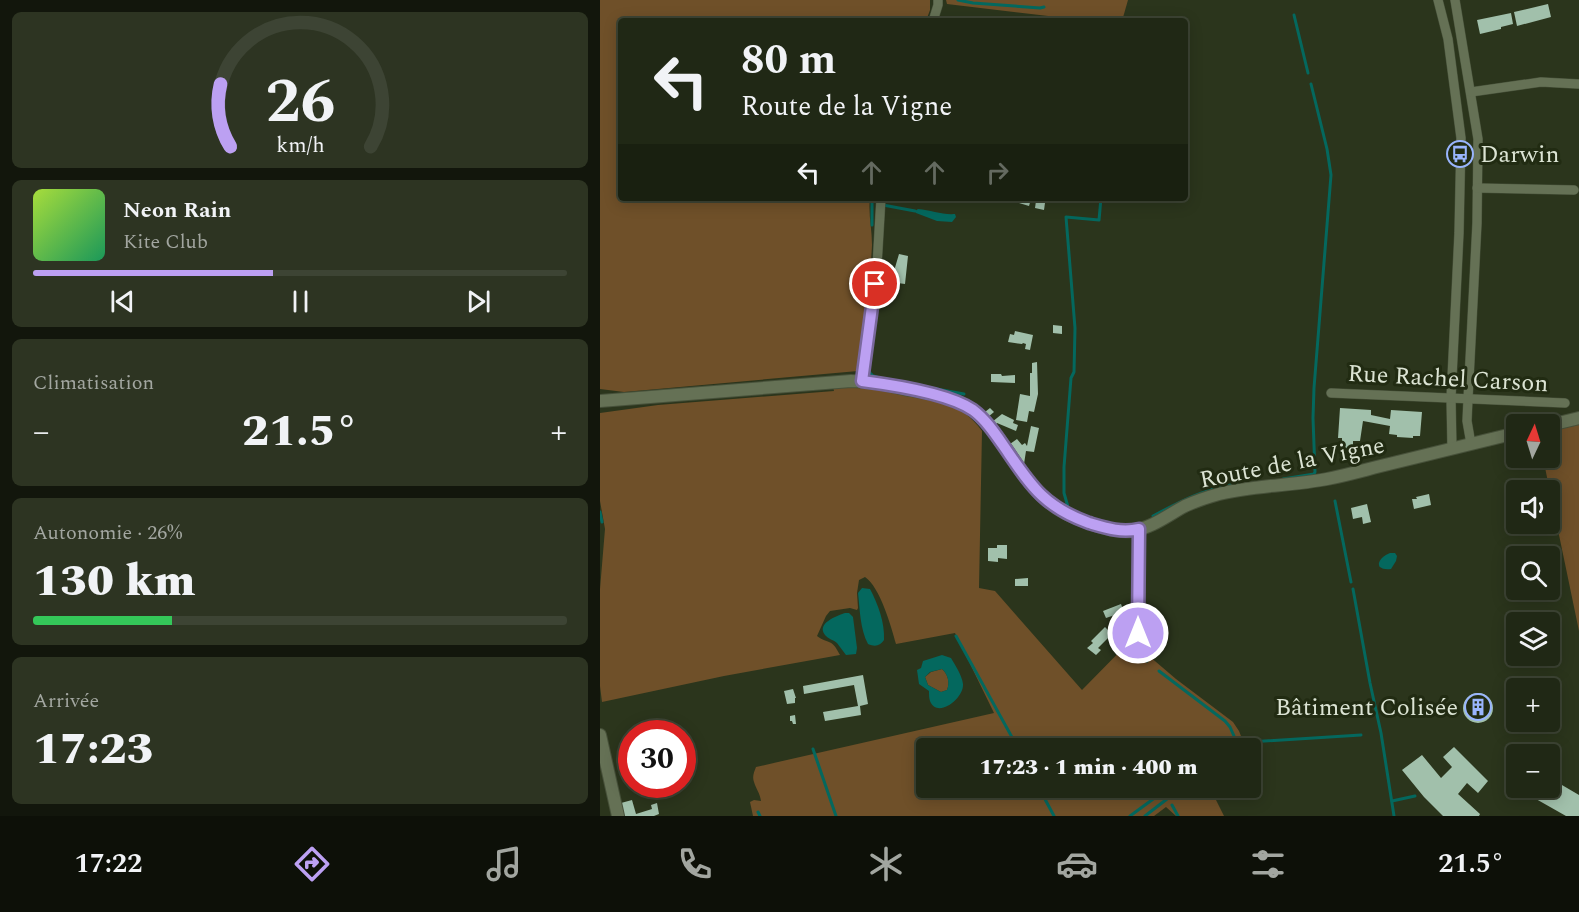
<!DOCTYPE html>
<html lang="fr">
<meta charset="utf-8">
<style>
body{margin:0;font-family:Spectral,serif;background:#2d3422;color:#f1f3f6;height:100vh;display:flex;flex-direction:column;font-size:22px;white-space:nowrap}
*{box-sizing:border-box;margin:0}
p{font-size:20px;color:#a2a6a0}
.icon{flex:none;width:33px;height:33px;fill:none;stroke:currentColor;stroke-width:2;stroke-linecap:round;stroke-linejoin:round}
.map{position:relative;flex:1;overflow:hidden}
.details{display:flex;flex-direction:column;gap:12px;padding:12px;background:#12160c;width:600px}
.details>*{flex:none}
.hud{position:absolute;left:18px;top:18px;width:570px;height:183px;border-radius:6px;box-shadow:0 3px 15px #0003,0 0 0 2px #3d4434;background:#202815;color:#f1f3f6;overflow:hidden}
.needle{width:39px;rotate:4deg}
.fabs{position:absolute;left:906px;top:414px;display:grid;gap:12px}
.fabs a{display:grid;place-items:center;width:54px;height:54px;border-radius:6px;background:#202815;box-shadow:0 3px 15px #0003,0 0 0 2px #3d4434;font-size:30px}
.speed{position:absolute;left:18px;top:720px;display:flex;gap:12px;font-size:30px;font-weight:700;text-align:center}
.speed>*{display:grid;place-content:center;width:78px;height:78px;border-radius:50%;background:#202815;box-shadow:0 3px 15px #0003,0 0 0 2px #3d4434;line-height:1}
.speed .limit{border:9px solid #d22;background:#fff;color:#111}
.pin{position:absolute;display:grid;place-items:center;width:51px;height:51px;color:#fff;margin:-26px;border:3px solid #fff;border-radius:50%;box-shadow:0 2px 6px #0007}
.me{position:absolute;width:66px;margin:-33px;rotate:0deg;stroke-linejoin:round;filter:drop-shadow(0 0 4px #0008)}
.turn{display:flex;align-items:center;gap:21px;height:126px;padding:0 24px;font-size:27px}
.turn .icon{width:78px;height:78px;stroke-width:2.5}
.turn b{display:block;font-size:42px;line-height:51px}
.lanes{display:flex;align-items:center;height:57px;padding:0 24px;background:#0003;justify-content:center;gap:30px;direction:ltr}
.lanes .off{opacity:.35}
.big{font-size:45px;font-weight:800;line-height:1.1}
.details .card{flex:1;display:flex;flex-direction:column;justify-content:center;gap:9px;min-width:0;padding:0 21px;border-radius:9px;background:#2d3422}
.details .dial{align-items:center;gap:0}
.dial svg{height:156px;overflow:visible;fill:none;stroke:#3d4434;stroke-width:7;stroke-linecap:round;text-anchor:middle}
.dial text{fill:#f1f3f6;stroke:none}
.song{display:flex;align-items:center;gap:18px}
.cover{width:72px;height:72px;border-radius:9px;background:linear-gradient(135deg,hsl(80 70% 55%),hsl(150 70% 35%))}
.played{height:6px;border-radius:3px;background:linear-gradient(90deg,#bca0f2 45%,#3d4434 45%)}
.keys{display:flex;justify-content:space-around;direction:ltr}
.heat{display:flex;justify-content:space-between;align-items:center;font-size:33px;direction:ltr}
.charge{height:9px;border-radius:4px;background:linear-gradient(90deg,#34c759 26%,#3d4434 0)}
.trip{position:absolute;left:316px;top:738px;width:345px;height:60px;border-radius:6px;background:#202815;box-shadow:0 3px 15px #0003,0 0 0 2px #3d4434;font-weight:800;line-height:60px;text-align:center}
.menu{display:flex;height:96px;justify-content:space-around;align-items:center;background:#0d1008;color:#a2a6a0}
.menu .icon{width:42px;height:42px}
.menu .on{color:#bca0f2}
.menu b{font-size:27px;color:#f1f3f6}
main{display:flex;flex:1;min-height:0}
.map>svg:first-child{display:block}
.green{fill:#6f5029}
.water{fill:#04685e;fill-rule:evenodd}
.lines{fill:none;stroke-linecap:round;stroke-linejoin:round}
.stream{stroke:#04685e;stroke-width:3}
.building{fill:#a1c0ab}
.minor-casing{stroke:#47513a;stroke-width:10}
.tertiary-casing{stroke:#47513a;stroke-width:14}
.minor{stroke:#657155;stroke-width:9}
.tertiary{stroke:#657155;stroke-width:12}
.route-casing{stroke:#7a689d;stroke-width:15}
.route{stroke:#bca0f2;stroke-width:10}
.labels{text-anchor:middle;stroke-width:6;stroke-linejoin:round;paint-order:stroke}
.poi-label{font-size:24px;fill:#dce4d4;stroke:#212b12;text-anchor:start}
.street-label{font-size:24px;fill:#dce4d4;stroke:#212b12}
</style>
<main>
<section class="details">
<div class="card dial"><svg viewBox="0 0 100 80">
<path d="M14 69A42 42 0 1 1 86 69"/>
<path d="M14 69A42 42 0 0 1 9 37" stroke="#bca0f2"/>
<text x="50" y="56" font-size="32" font-weight="700">26</text>
<text x="50" y="72" font-size="11">km/h</text>
</svg></div>
<div class="card">
<div class="song"><i class="cover"></i><div><b>Neon Rain</b><p>Kite Club</p></div></div>
<div class="played"></div>
<div class="keys"><svg class="icon" aria-label="previous" viewBox="0 0 24 24"><path d="M18 5L8 12l10 7zM5 5v14"/></svg><svg class="icon" aria-label="pause" viewBox="0 0 24 24"><path d="M8 5v14M16 5v14"/></svg><svg class="icon" aria-label="next" viewBox="0 0 24 24"><path d="M6 5l10 7-10 7zM19 5v14"/></svg></div>
</div>
<div class="card"><p>Climatisation</p>
<div class="heat"><a>−</a><b class="big">21.5°</b><a>+</a></div>
</div>
<div class="card"><p>Autonomie · 26%</p><b class="big">130 km</b><div class="charge"></div></div>
<div class="card"><p>Arrivée</p><b class="big">17:23</b></div>
</section>
<div class="map">
<svg width="979" height="816" viewBox="0 0 979 816">
<rect width="100%" height="100%" fill="#2b351c"/>
<!-- green -->
<g class="green">
<path d="M 0,0 L 330,0 L 330,10 L 326,21 L 21,21 L 21,198 L 270,198 C 268,213 272,229 272,245 C 270,287 263,329 258,371 L 24,392 L 0,389 Z"/>
<polygon points="346,0 528,0 522,21 491,21 347,4"/>
<path d="M 259,386 C 286,390 340,397 363,412 C 370,417 377,424 382,431 L 379,588 L 395,591 L 482,690 L 538,633 L 539,642 L 542,650 L 576,679 L 633,722 L 639,731 L 643,741 L 629,748 L 327,748 L 327,788 L 580,788 L 577,790 L 581,795 L 592,788 L 610,788 L 624,816 L 576,816 L 566,807 L 554,816 L 153,816 L 150,802 L 154,800 L 161,801 C 160,793 156,789 154,782 C 152,777 154,772 156,767 L 394,713 L 355,633 L 296,644 C 291,626 280,587 265,577 L 259,580 L 257,593 L 258,608 L 257,610 L 250,608 L 230,611 L 226,616 L 217,636 C 229,645 231,637 240,655 L 124,676 L 2,702 L 0,686 L 0,589 L 5,529 L 0,501 L 0,413 L 58,405 L 234,391 L 233,387 Z"/>
<polygon points="979,412 979,631 943,458 950,458 950,424"/>
<path d="M 342,669 C 348,674 350,683 347,690 L 341,692 L 328,685 L 325,677 L 331,672 Z"/>
</g>
<!-- water -->
<g class="water">
<path d="M 318,209 C 331,210 342,215 355,214 L 356,217 L 352,222 L 337,221 L 316,213 L 315,211 Z"/>
<path d="M 790,553 L 795,553 L 797,556 L 796,561 L 791,569 C 773,571 777,558 790,553 Z"/>
<path d="M 262,588 L 270,589 C 278,604 285,623 284,640 C 280,646 275,647 268,644 C 260,629 260,610 258,593 Z"/>
<path d="M 245,613 L 249,613 L 253,617 L 257,648 L 256,654 L 246,655 C 243,651 240,647 237,643 C 234,640 228,639 225,635 C 216,623 237,616 245,613 Z"/>
<path d="M 342,655 L 351,658 C 355,665 362,675 363,684 C 364,699 337,719 330,701 C 329,698 329,695 329,691 L 319,684 L 317,670 L 321,668 L 323,661 ZM 342,669 C 348,674 350,683 347,690 L 341,692 L 328,685 L 325,677 L 330,672 Z"/>
</g>
<g class="lines">
<!-- stream -->
<g class="stream">
<polyline points="358,0 373,3 440,8 444,7"/>
<polyline points="694,15 708,73"/>
<polyline points="272,198 272,225"/>
<polyline points="283,205 315,211"/>
<path d="M 277,377 C 270,376 269,372 268,366 L 282,261"/>
<polyline points="298,381 315,385"/>
<polyline points="331,388 364,394"/>
<polyline points="683,479 714,474 715,472 713,418 714,388 731,175 727,149 711,84"/>
<polyline points="735,501 751,582"/>
<polyline points="468,507 464,493 464,467 471,378 474,372 475,328 466,217 499,220 501,198"/>
<polyline points="0,512 2,522"/>
<path d="M 553,516 C 581,501 606,488 637,484"/>
<polyline points="753,589 770,683 781,733 794,816"/>
<polyline points="534,633 536,648 547,661"/>
<polyline points="356,636 418,748"/>
<polyline points="559,671 625,721 630,727 634,736 633,739 621,748"/>
<polyline points="635,748 644,743 650,742 761,735"/>
<polyline points="213,749 236,816"/>
<polyline points="439,788 454,816"/>
<polyline points="792,801 815,796"/>
<polyline points="572,805 578,816"/>
<polyline points="158,812 160,816"/>
<polyline points="530,816 556,797 564,796"/>
<polyline points="545,816 567,799"/>
</g>
</g>
<!-- building -->
<g class="building">
<polygon points="948,4 951,17 917,26 914,12"/>
<polygon points="911,13 913,24 901,27 901,29 880,34 877,20"/>
<polygon points="332,198 348,198 347,203"/>
<polygon points="420,198 431,199 429,206 419,203"/>
<polygon points="436,201 445,203 444,210 435,208"/>
<polygon points="299,254 308,256 305,284 290,282 292,271 294,271"/>
<polygon points="453,325 462,326 462,334 453,333"/>
<polygon points="415,331 433,335 430,350 425,349 426,344 423,343 422,344 408,342 410,334 414,335"/>
<polygon points="437,362 438,394 434,412 429,411 427,422 416,420 420,394 430,396 430,373 432,373 432,363"/>
<polygon points="391,374 401,374 402,376 415,375 415,383 391,382"/>
<polygon points="390,408 394,412 388,417 385,412"/>
<polygon points="740,408 771,410 771,415 790,419 791,410 822,412 820,436 813,436 813,438 797,437 797,435 789,434 790,426 763,421 760,441 753,441 753,449 742,448 742,438 738,438"/>
<polygon points="402,414 414,420 413,423 418,425 416,431 397,423 395,425 392,422"/>
<polygon points="431,426 439,428 434,452 426,451 424,464 410,444 417,439 422,445 425,443 427,446"/>
<polygon points="829,494 831,505 814,509 812,499 817,499 816,497"/>
<polygon points="767,504 771,522 763,524 762,517 753,519 751,508"/>
<polygon points="397,545 407,545 407,559 398,558 398,562 388,561 388,548 397,548"/>
<polygon points="428,578 428,586 415,586 415,579"/>
<polygon points="521,604 524,612 506,618 503,611"/>
<polygon points="505,627 512,634 498,648 501,650 496,655 487,648 493,643 491,641"/>
<polygon points="517,635 523,637 521,643 514,643"/>
<polygon points="263,675 268,704 260,706 261,715 225,721 223,712 258,706 254,685 204,694 203,686"/>
<polygon points="193,689 196,698 195,698 195,703 187,704 184,691"/>
<circle cx="878" cy="708" r="15"/>
<polygon points="195,715 196,724 193,724 192,721 190,721 190,716"/>
<polygon points="854,747 888,781 878,793 867,783 858,794 880,814 879,816 843,816 824,797 802,770 822,755 841,778 852,767 843,757"/>
<polygon points="950,778 979,795 979,816 966,816 936,799 944,788 950,788"/>
<polygon points="32,800 36,814 52,809 51,805 57,803 59,814 54,816 24,816 21,803"/>
</g>
<g class="lines">
<defs>
<g id="minor">
<polyline points="838,0 848,39 861,138 859,233 851,398 852,449"/>
<polyline points="855,0 878,139 877,223 868,399 867,421 871,444"/>
<polyline points="333,21 338,5 338,0"/>
<polyline points="871,92 941,82 978,84"/>
<polyline points="877,188 974,190"/>
<polyline points="262,381 277,266 281,198"/>
<polyline points="731,393 965,403"/>
<polyline points="538,633 539,529"/>
</g>
<g id="tertiary">
<path d="M 0,401 L 251,381 C 270,381 287,385 305,389 C 333,394 363,398 384,420 C 415,453 427,496 471,516 C 489,524 512,533 532,531 C 552,528 568,515 585,506 C 596,501 608,497 619,494 C 655,485 691,486 727,479 C 748,475 768,469 789,464 C 831,454 874,443 916,433"/>
<polyline points="950,425 979,418"/>
<polyline points="0,735 18,816"/>
</g>
</defs>
<!-- minor casing -->
<use href="#minor" class="minor-casing"/>
<!-- tertiary casing -->
<use href="#tertiary" class="tertiary-casing"/>
<!-- minor -->
<use href="#minor" class="minor"/>
<!-- tertiary -->
<use href="#tertiary" class="tertiary"/>
</g>
<g class="lines">
<defs>
<path id="route" d="M 275,284 L 262,381 C 293,385 348,393 373,410 C 385,419 394,432 403,445 C 430,484 442,506 489,523 C 506,528 521,533 539,529 L 538,633"/>
</defs>
<!-- route casing -->
<use href="#route" class="route-casing"/>
<!-- route -->
<use href="#route" class="route"/>
</g>
<!-- icons -->
<defs>
<symbol id="bus-ring" viewBox="-11 -11 22 22"><circle r="9.5" fill="#212b12" stroke="#99b5fd" stroke-width="1.5"/><path d="M-5-6H5V4H4V6H2V4H-2V6H-4V4H-5ZM-3.5-4V0h7V-4ZM-3.5 1.2v1.5H-2V1.2ZM2 1.2v1.5H3.5V1.2Z" fill="#99b5fd"/></symbol>
<symbol id="building-ring" viewBox="-11 -11 22 22"><circle r="9.5" fill="#212b12" stroke="#99b5fd" stroke-width="1.5"/><path d="M-4-6H4V6H1V3H-1V6H-4ZM-2.5-4.3h1.7v1.8h-1.7ZM.8-4.3h1.7v1.8H.8ZM-2.5-1h1.7V.8h-1.7ZM.8-1h1.7V.8H.8Z" fill="#99b5fd"/></symbol>
</defs>
<g fill-rule="evenodd">
<use href="#bus-ring" x="845" y="139" width="30" height="30"/>
<use href="#building-ring" x="863" y="692" width="30" height="30"/>
</g>
<g class="labels">
<!-- poi labels -->
<g class="poi-label">
<text x="880" y="162">Darwin</text>
<text x="858" y="715" text-anchor="end">Bâtiment Colisée</text>
</g>
<!-- street labels -->
<g class="street-label">
<text transform="translate(848 378) rotate(3)" y="8">Rue Rachel Carson</text>
<text transform="translate(692 462) rotate(-11)" y="8">Route de la Vigne</text>
</g>
</g>
</svg>
<div class="fabs">
<a><svg class="needle" viewBox="-14 -14 28 28"><path d="M0-13l5 13h-10z" fill="#e53935"/><path d="M0 13l5-13h-10z" fill="#a2a6a0"/></svg></a>
<a><svg class="icon" aria-label="sound" viewBox="0 0 24 24"><path d="M4 9h4l5-4v14l-5-4H4zM17 9q2 3 0 6"/></svg></a>
<a><svg class="icon" aria-label="search" viewBox="0 0 24 24"><circle cx="10" cy="10" r="6"/><path d="M15 15l6 6"/></svg></a>
<a><svg class="icon" aria-label="layers" viewBox="0 0 24 24"><path d="M12 4l9 5-9 5-9-5zM3 14l9 5 9-5"/></svg></a>
<a>+</a>
<a>−</a>
</div>
<div class="speed"><div class="limit">30</div></div>
<div class="pin" style="left:275px;top:284px;background:#d93025"><svg class="icon" aria-label="arrive" viewBox="0 0 24 24"><path d="M6 21V4h12l-3 4 3 4H6"/></svg></div>
<svg class="me" style="left:538px;top:633px" viewBox="-20 -20 40 40"><circle r="17" fill="#bca0f2" stroke="#fff" stroke-width="3"/><path d="M0-11L8 9 0 5-8 9z" fill="#fff"/></svg>
<div class="trip">17:23 · 1 min · 400 m</div>
<div class="hud">
<div class="turn"><svg class="icon" aria-label="left" viewBox="0 0 24 24"><path d="M17 20v-9H6M10 6l-5 5 5 5"/></svg><div><b>80 m</b>Route de la Vigne</div></div>
<div class="lanes"><svg class="icon" aria-label="left" viewBox="0 0 24 24"><path d="M17 20v-9H6M10 6l-5 5 5 5"/></svg><svg class="icon off" aria-label="ahead" viewBox="0 0 24 24"><path d="M12 20V5M6 11l6-6 6 6"/></svg><svg class="icon off" aria-label="ahead" viewBox="0 0 24 24"><path d="M12 20V5M6 11l6-6 6 6"/></svg><svg class="icon off" aria-label="right" viewBox="0 0 24 24"><path d="M7 20v-9h11M14 6l5 5-5 5"/></svg></div>
</div>
</div>
</main>
<nav class="menu">
<b>17:22</b>
<svg class="icon on" aria-label="directions" viewBox="0 0 24 24"><path d="M12 3l9 9-9 9-9-9zM9 14v-3h6M13 9l2 2-2 2"/></svg>
<svg class="icon" aria-label="music" viewBox="0 0 24 24"><path d="M9 18V5l10-2v13"/><circle cx="6" cy="18" r="3"/><circle cx="16" cy="16" r="3"/></svg>
<svg class="icon" aria-label="phone" viewBox="0 0 24 24"><path d="M5 4h4l2 5-3 2q2 4 5 5l2-3 5 2v4C11 20 4 13 5 4z"/></svg>
<svg class="icon" aria-label="climate" viewBox="0 0 24 24"><path d="M12 3v18M4 7l16 10M4 17L20 7"/></svg>
<svg class="icon" aria-label="car" viewBox="0 0 24 24"><path d="M5 17H2v-5l4-1 3-4h7l3 4 3 1v5h-3M9 17h6M6 11h13"/><circle cx="7" cy="17" r="2"/><circle cx="17" cy="17" r="2"/></svg>
<svg class="icon" aria-label="filters" viewBox="0 0 24 24"><path d="M4 7h16M4 17h16"/><circle cx="9" cy="7" r="2"/><circle cx="15" cy="17" r="2"/></svg>
<b>21.5°</b>
</nav>
